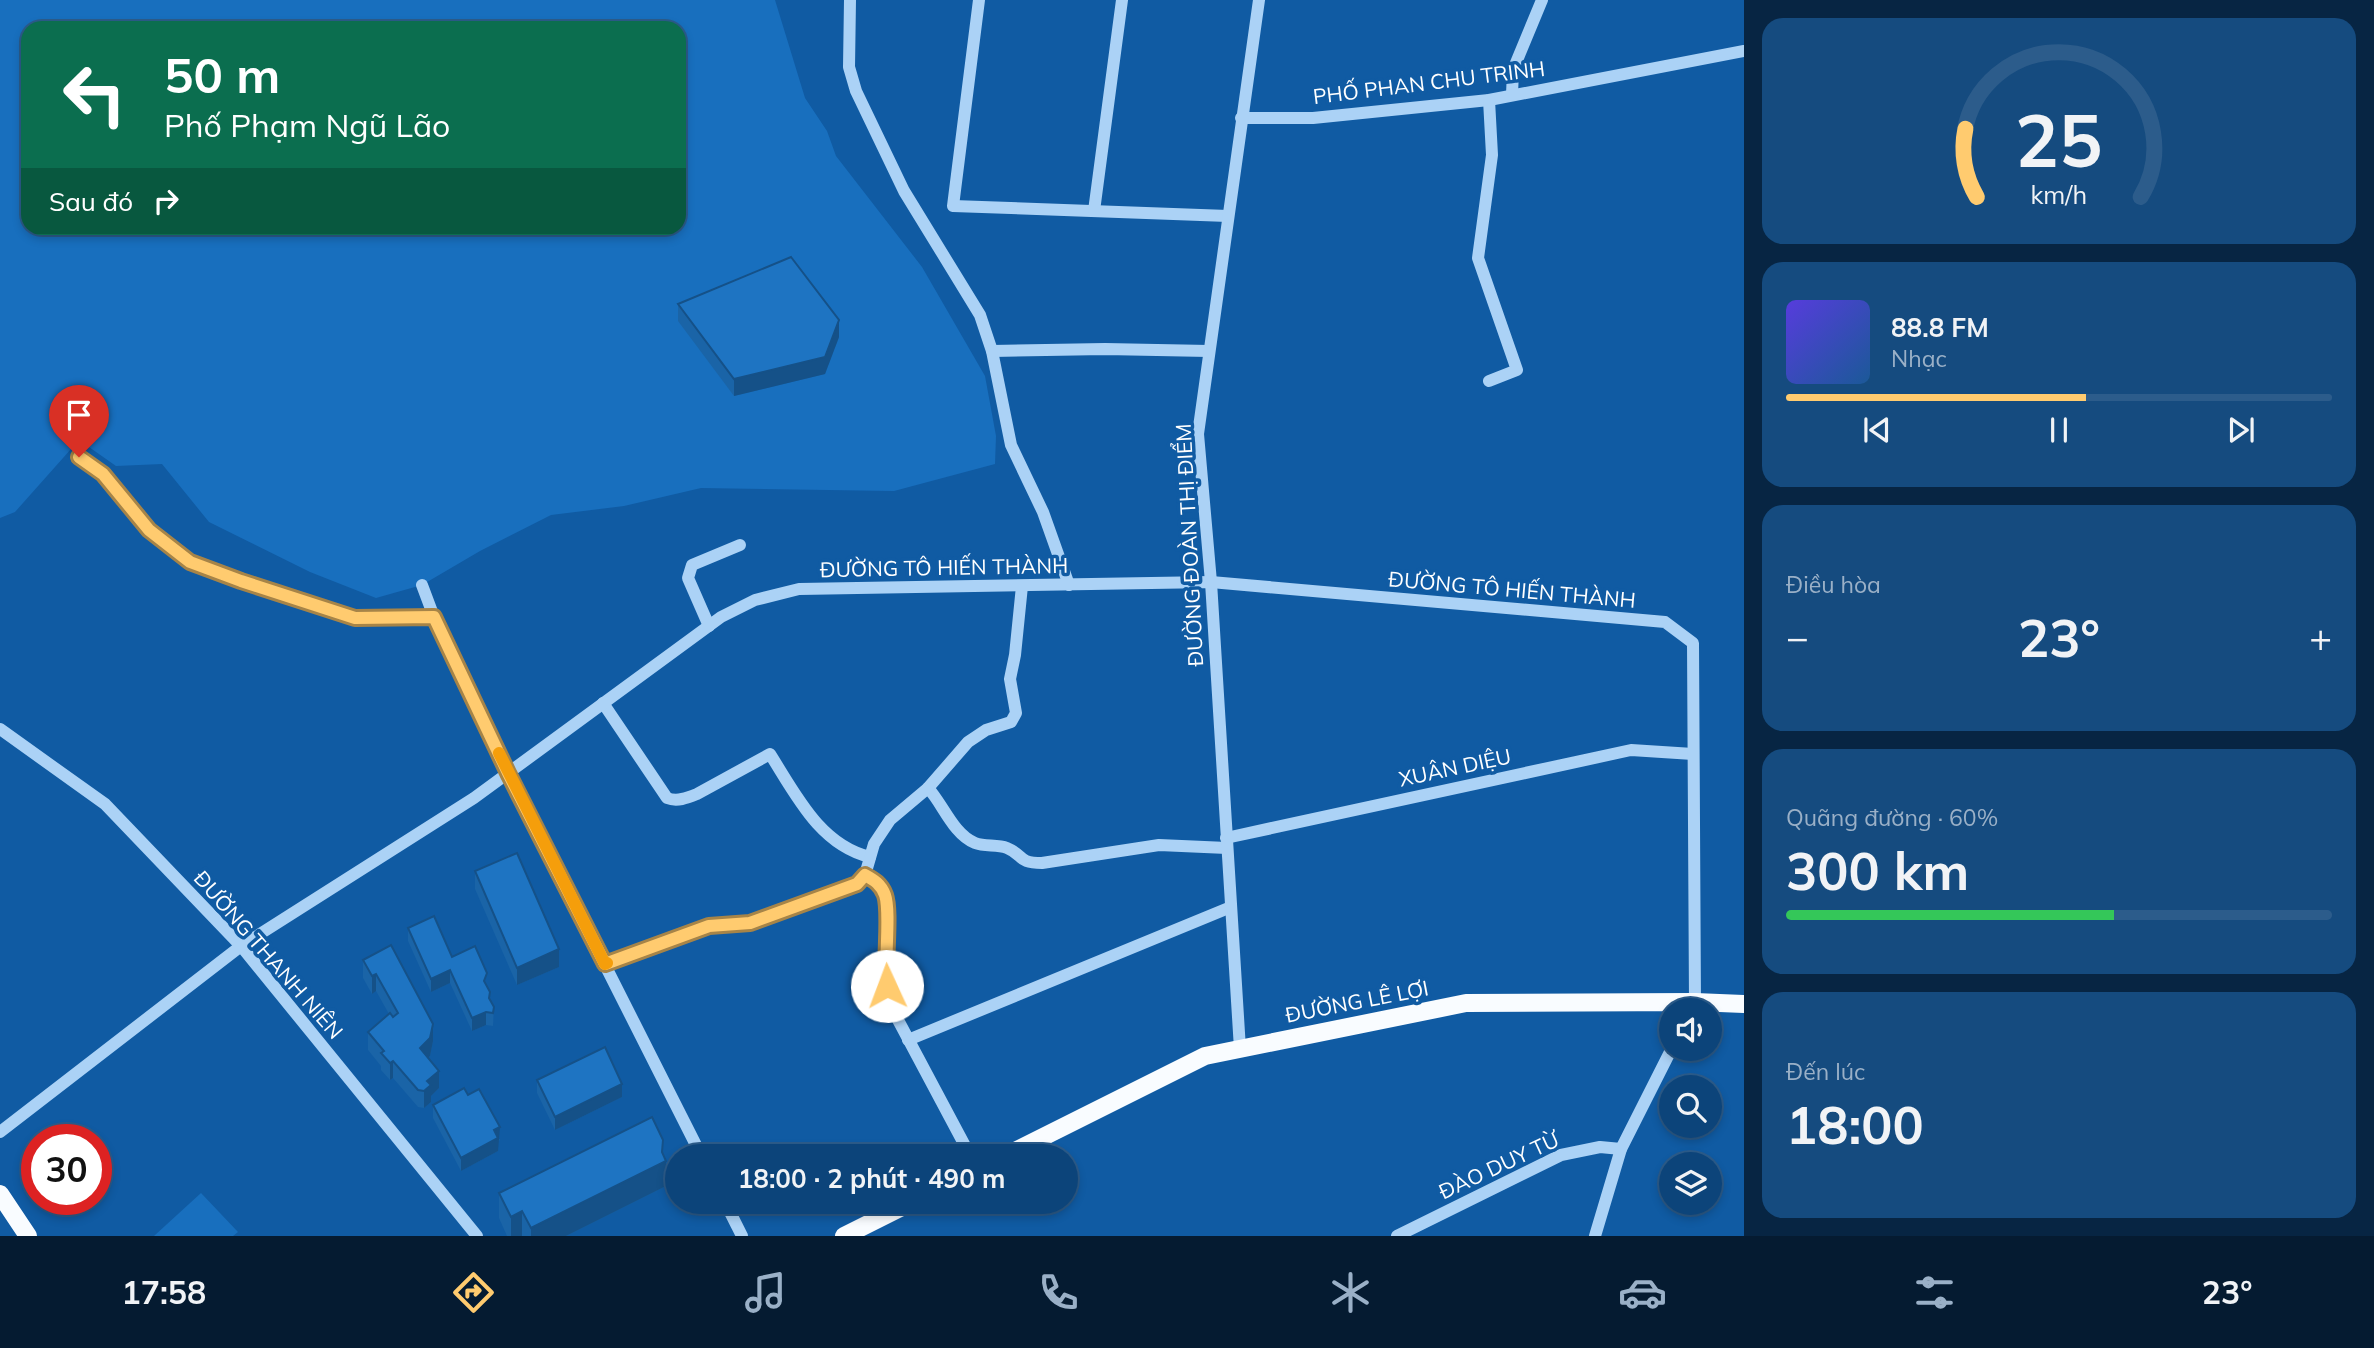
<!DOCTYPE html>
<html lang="vi">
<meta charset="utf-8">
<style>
body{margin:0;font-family:Mulish,sans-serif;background:#154b7f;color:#f1f3f6;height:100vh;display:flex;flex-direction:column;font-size:26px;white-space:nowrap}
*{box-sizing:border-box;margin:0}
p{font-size:23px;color:#9ab0c7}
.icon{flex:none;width:38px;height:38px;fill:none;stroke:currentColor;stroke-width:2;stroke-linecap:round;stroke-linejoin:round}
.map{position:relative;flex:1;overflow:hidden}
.drawer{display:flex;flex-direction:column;gap:18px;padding:18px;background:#072543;width:630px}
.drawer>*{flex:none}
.guide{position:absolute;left:21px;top:21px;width:665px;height:214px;border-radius:21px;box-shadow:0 4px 10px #0003,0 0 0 2px #2c5c8b;background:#0b6e4f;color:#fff;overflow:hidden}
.fabs{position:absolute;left:1659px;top:998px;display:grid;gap:14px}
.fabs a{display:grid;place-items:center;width:63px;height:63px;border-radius:50%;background:#0c447a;box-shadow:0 4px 10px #0003,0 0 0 2px #2c5c8b;font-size:35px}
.speed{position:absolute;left:21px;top:1124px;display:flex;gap:14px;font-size:35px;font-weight:700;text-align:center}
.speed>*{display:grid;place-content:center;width:91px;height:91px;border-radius:50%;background:#0c447a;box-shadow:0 4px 10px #0003,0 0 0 2px #2c5c8b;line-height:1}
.speed .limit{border:10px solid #d22;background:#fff;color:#111}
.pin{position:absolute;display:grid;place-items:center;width:60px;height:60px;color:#fff;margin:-72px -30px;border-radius:50% 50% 50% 0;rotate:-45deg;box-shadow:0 0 7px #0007}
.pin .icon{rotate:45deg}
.me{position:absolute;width:77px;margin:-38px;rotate:358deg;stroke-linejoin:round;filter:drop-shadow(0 0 5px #0008)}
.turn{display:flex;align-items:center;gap:24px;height:147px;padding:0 28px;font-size:32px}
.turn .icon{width:91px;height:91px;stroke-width:2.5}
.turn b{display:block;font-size:49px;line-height:60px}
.then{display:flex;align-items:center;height:66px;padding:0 28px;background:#0003;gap:14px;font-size:26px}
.big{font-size:52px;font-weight:700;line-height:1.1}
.drawer .card{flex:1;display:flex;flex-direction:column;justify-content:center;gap:10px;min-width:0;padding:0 24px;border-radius:21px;background:#154b7f}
.drawer .dial{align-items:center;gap:0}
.dial svg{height:182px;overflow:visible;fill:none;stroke:#2c5c8b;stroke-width:7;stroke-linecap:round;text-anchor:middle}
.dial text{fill:#f1f3f6;stroke:none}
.song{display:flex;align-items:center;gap:21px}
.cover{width:84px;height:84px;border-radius:10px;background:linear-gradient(135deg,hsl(250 70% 55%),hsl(210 70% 35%))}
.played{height:7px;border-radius:4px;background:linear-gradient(90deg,#ffcb6f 55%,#2c5c8b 55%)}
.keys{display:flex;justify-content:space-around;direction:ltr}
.heat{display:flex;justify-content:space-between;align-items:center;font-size:38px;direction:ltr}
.charge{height:10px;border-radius:5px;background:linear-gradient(90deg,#34c759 60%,#2c5c8b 0)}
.trip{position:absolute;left:665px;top:1144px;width:413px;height:70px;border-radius:35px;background:#0c447a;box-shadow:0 4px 10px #0003,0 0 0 2px #2c5c8b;font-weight:700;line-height:70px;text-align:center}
.menu{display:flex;height:112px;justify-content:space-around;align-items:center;background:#051b31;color:#9ab0c7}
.menu .icon{width:49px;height:49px}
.menu .selected{color:#ffcb6f}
.menu b{font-size:32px;color:#f1f3f6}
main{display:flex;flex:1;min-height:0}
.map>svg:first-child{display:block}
.green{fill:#186fbe;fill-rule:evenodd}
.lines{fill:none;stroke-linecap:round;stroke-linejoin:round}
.minor{stroke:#abd2f6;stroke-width:12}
.major{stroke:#f9fcff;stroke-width:18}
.wall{fill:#1a64a7}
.shaded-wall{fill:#155188}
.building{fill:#1e74c2;stroke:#155188;stroke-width:2}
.route-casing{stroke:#a68448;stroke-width:18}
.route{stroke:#ffcb6f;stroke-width:12}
.slow{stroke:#f59e0b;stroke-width:12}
.labels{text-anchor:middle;stroke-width:7;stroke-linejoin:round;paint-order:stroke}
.street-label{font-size:21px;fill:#fff;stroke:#105ba3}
</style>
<main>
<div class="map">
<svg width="1744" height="1236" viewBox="0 0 1744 1236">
<rect width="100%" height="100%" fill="#105ba3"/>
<!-- green -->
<g class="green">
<path d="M 0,0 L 775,0 L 805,98 L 827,131 L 836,156 L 922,267 L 985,376 L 996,436 L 995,464 L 894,491 L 701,488 L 624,506 L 551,515 L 480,551 L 422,585 L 376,598 L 310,572 L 209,522 L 162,464 L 116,466 L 79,440 L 15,512 L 0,518 ZM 28,28 L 679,28 L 679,228 L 28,228 Z"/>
<polygon points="201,1193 238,1232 233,1236 154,1236"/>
</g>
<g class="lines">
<!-- minor -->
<g class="minor">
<polyline points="850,0 849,67 856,91 904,191 980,315 992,351 1011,445 1043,512 1069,585"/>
<polyline points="979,0 953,206 1228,216"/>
<polyline points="1512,95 1513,70 1542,0"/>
<polyline points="1241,118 1313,118 1489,100 1744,51"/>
<polyline points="1094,211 1122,0"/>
<polyline points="992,351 1105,349 1209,351"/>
<polyline points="1489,381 1517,370 1478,258 1492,155 1489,100"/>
<polyline points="79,457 103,474 149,530 190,562 241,581 355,618 434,617"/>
<polyline points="422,585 434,617 508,773 702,1157"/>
<polyline points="709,626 688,578 692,565 740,545"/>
<path d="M 603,703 L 667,798 C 677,802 687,798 697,794 L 770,754 C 796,795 820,845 870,857"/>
<polyline points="0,729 105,804 241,946 477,1236"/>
<path d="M 928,788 C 943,804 953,834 975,843 C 985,847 997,844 1007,848 C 1024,855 1017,863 1042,863 L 1159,845 L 1227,848"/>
<polyline points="1226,838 1631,750 1693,754"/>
<polyline points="865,875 876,881 886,896 884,969 889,1003 971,1157"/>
<polyline points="605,964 709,926 750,923 857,884 865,875 874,844 890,820 928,788 968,742 986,730 1011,722 1016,713 1010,679 1015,655 1022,586"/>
<polyline points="908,1040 1231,907"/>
<polyline points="1240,1049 1211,582 1198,434 1259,0"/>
<polyline points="0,1132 241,946 474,798 721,617 755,600 799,589 1211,582 1665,622 1693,643 1695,1002 1691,1009"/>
<polyline points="725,1202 742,1236"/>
<polyline points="1397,1236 1561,1155 1600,1147 1621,1149"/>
<polyline points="1595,1236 1621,1149 1672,1048"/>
</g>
<!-- major -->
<g class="major">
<polyline points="1003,1157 1205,1056 1466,1003 1695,1002 1744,1004"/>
<polyline points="0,1194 28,1236"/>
<polyline points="844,1236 912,1202"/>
</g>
</g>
<!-- wall -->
<g class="wall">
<polygon points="678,304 839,337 825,374 734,396 678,321"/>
<polygon points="475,871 559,967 517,985 475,889"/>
<polygon points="408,928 452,957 487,985 490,1000 494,1007 493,1026 486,1025 472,1031 450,983 431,992 408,941"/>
<polygon points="391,945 433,1041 430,1056 428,1058 439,1088 431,1096 431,1102 424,1108 418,1107 393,1078 390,1080 381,1070 381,1066 368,1050 368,1032 389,1014 376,991 372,994 363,978 363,960"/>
<polygon points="537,1080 622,1097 555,1130 537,1093"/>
<polygon points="468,1095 500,1140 498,1141 498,1151 461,1171 433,1118 433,1105"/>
<polygon points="663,1154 666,1186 566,1236 507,1236 499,1218 499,1193"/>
</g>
<!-- shaded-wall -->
<g class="shaded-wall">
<polygon points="839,320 839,337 825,374 734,396 734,379"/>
<polygon points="559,949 559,967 517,985 517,968"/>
<polygon points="450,970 450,983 431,992 431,979"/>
<polygon points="376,974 376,991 372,994 372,976"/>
<polygon points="486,1012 486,1025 472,1031 472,1018"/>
<polygon points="433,1024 433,1041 430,1056 420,1065 420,1048"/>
<polygon points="393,1061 393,1078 390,1080 390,1063"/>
<polygon points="439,1071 439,1088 431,1096 431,1102 424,1108 424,1091 427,1081"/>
<polygon points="622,1084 622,1097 555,1130 555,1117"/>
<polygon points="500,1127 498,1151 461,1171 461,1158 494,1130"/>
<polygon points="663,1140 663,1163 666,1161 666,1186 566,1236 531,1236 531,1228"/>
<polygon points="522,1211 522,1236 511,1236 511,1217"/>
</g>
<!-- building -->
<g class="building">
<polygon points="791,257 839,320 825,357 734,379 678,304"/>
<polygon points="517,853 559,949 517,968 475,871"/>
<polygon points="434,916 452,957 475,946 487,973 484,981 490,992 489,998 494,1007 493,1013 486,1012 472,1018 450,970 431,979 408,928"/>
<polygon points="391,945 433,1024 430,1038 420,1048 439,1071 427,1081 431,1085 424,1091 418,1090 393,1061 390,1063 381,1053 384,1051 368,1032 390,1013 393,1017 398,1013 376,974 372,976 363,960"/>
<polygon points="605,1047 622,1084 555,1117 537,1080"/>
<polygon points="464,1088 468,1095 479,1089 500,1127 494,1130 498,1138 461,1158 433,1105"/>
<polygon points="652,1117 663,1140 662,1152 666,1161 531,1228 522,1211 511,1217 499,1193"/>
</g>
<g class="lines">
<defs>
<path id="route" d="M 79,457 L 103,474 L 149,530 L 190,562 L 241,581 L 355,618 L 434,617 L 508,773 L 605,964 L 709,926 L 750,923 L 857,884 L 865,875 C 874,880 881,884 885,895 C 891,912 884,962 887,986"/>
</defs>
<!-- route casing -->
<use href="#route" class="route-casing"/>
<!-- route -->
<use href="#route" class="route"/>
<!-- slow -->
<polyline class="slow" points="499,753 605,964 607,963"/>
</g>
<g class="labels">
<!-- street labels -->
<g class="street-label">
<text transform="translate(1429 83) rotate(-7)" y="7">PHỐ PHAN CHU TRINH</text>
<text transform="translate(1190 545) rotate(-93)" y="7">ĐƯỜNG ĐOÀN THỊ ĐIỂM</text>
<text transform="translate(944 568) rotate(-1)" y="7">ĐƯỜNG TÔ HIẾN THÀNH</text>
<text transform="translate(1512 590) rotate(5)" y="7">ĐƯỜNG TÔ HIẾN THÀNH</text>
<text transform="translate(1455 768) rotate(-12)" y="7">XUÂN DIỆU</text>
<text transform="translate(268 955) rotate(49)" y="7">ĐƯỜNG THANH NIÊN</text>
<text transform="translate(1357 1002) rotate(-11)" y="7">ĐƯỜNG LÊ LỢI</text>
<text transform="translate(1499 1166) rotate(-25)" y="7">ĐÀO DUY TỪ</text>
</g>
</g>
</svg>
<div class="fabs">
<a><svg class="icon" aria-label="sound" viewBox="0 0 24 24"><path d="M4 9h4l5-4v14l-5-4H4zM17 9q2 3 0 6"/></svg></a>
<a><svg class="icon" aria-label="search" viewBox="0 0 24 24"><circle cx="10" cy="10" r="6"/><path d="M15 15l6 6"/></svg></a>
<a><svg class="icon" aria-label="layers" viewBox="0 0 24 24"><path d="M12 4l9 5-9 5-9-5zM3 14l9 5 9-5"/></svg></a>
</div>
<div class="speed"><div class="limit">30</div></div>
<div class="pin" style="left:79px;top:457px;background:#d93025"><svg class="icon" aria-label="arrive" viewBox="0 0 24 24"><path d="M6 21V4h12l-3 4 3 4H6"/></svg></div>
<svg class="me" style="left:887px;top:986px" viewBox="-20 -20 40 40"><circle r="19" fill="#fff"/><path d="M0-13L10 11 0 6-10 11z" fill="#ffcb6f"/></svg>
<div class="trip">18:00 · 2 phút · 490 m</div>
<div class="guide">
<div class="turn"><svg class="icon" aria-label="left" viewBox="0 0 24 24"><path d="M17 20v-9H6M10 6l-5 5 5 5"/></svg><div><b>50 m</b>Phố Phạm Ngũ Lão</div></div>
<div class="then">Sau đó<svg class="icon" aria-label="right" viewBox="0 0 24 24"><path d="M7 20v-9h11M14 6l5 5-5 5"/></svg></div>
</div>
</div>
<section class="drawer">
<div class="card dial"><svg viewBox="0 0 100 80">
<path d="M14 69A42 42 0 1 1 86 69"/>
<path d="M14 69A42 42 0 0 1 9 39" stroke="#ffcb6f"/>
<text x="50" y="56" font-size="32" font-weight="700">25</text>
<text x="50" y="72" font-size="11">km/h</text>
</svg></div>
<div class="card">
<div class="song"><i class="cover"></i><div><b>88.8 FM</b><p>Nhạc</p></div></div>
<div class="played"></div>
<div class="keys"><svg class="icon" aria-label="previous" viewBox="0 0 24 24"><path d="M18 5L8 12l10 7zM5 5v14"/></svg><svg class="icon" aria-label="pause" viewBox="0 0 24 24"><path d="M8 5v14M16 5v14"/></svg><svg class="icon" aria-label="next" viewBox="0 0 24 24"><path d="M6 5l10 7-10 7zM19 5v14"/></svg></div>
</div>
<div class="card"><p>Điều hòa</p>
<div class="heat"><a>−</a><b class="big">23°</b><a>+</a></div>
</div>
<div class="card"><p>Quãng đường · 60%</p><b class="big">300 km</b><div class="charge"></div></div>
<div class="card"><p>Đến lúc</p><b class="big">18:00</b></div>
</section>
</main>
<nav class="menu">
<b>17:58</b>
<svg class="icon selected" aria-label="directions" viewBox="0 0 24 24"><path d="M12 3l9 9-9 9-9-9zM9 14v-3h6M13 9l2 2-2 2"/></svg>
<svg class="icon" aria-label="music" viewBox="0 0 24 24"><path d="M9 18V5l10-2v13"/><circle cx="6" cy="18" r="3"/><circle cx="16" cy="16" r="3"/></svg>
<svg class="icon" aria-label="phone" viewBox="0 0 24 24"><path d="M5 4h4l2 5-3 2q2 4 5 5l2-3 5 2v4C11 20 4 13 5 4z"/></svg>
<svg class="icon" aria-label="climate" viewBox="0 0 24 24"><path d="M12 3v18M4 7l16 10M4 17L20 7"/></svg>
<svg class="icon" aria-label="car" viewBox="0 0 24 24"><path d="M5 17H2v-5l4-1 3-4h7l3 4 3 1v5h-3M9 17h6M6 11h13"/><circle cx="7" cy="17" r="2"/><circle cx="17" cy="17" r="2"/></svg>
<svg class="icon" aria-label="filters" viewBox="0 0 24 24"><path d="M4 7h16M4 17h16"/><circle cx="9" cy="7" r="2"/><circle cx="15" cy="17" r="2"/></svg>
<b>23°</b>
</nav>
